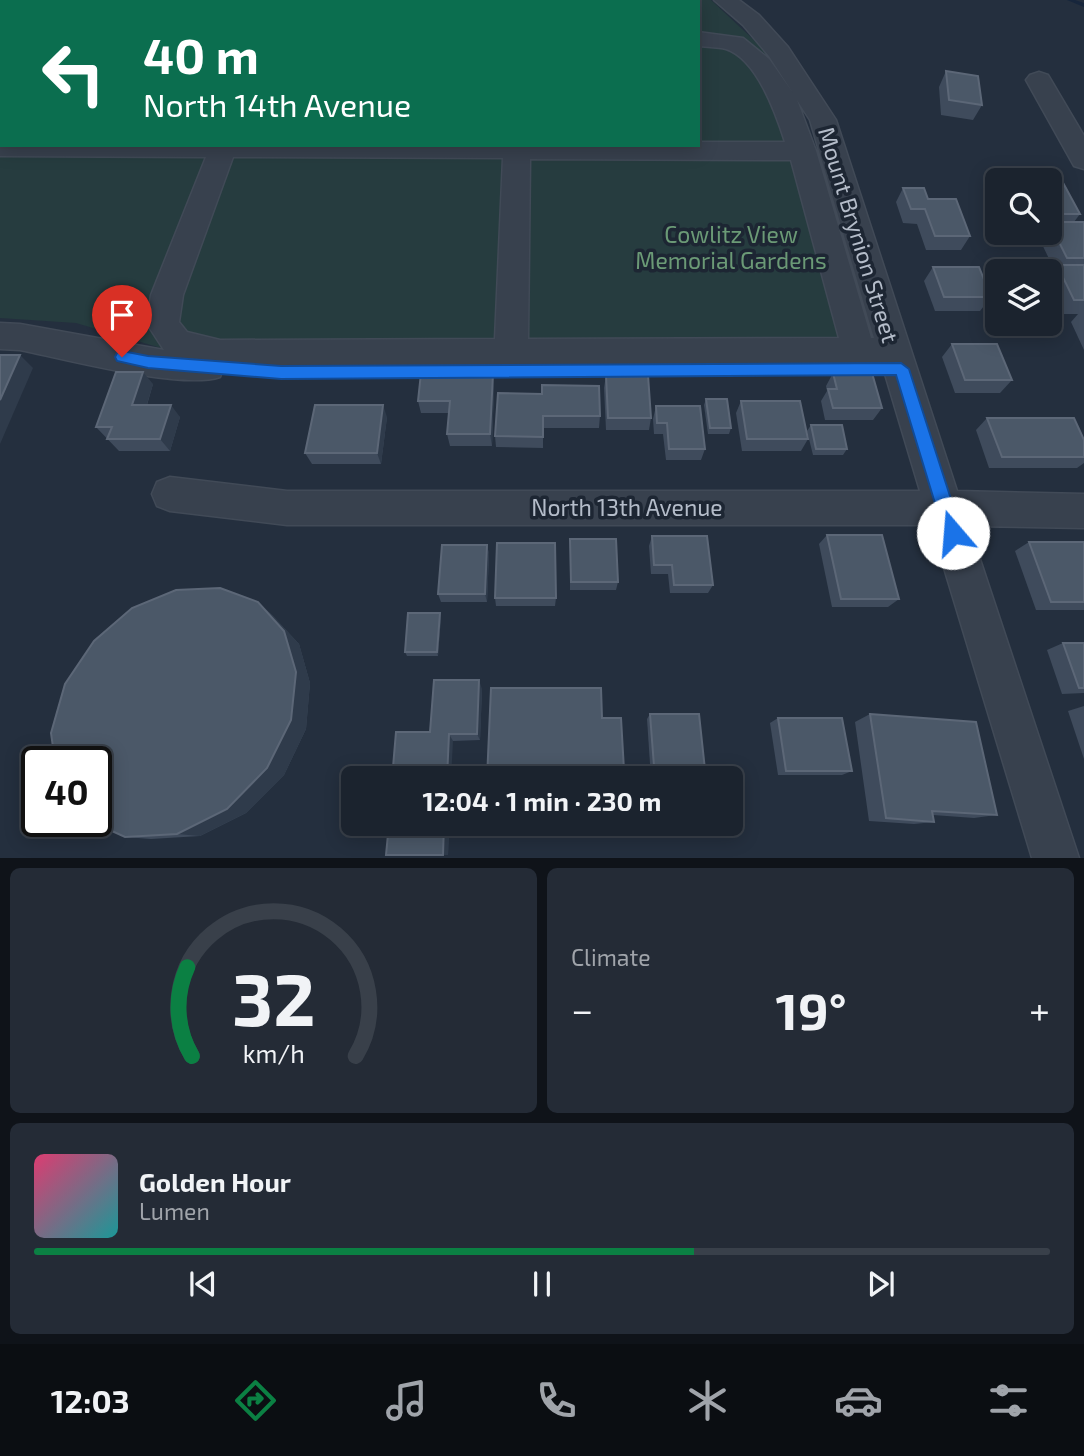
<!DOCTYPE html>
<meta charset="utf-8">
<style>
body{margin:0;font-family:"Exo 2",sans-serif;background:#242b36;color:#f1f3f6;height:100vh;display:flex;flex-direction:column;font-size:26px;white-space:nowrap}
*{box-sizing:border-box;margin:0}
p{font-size:23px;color:#a0a4aa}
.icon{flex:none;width:38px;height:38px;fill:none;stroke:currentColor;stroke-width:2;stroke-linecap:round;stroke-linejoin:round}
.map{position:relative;height:858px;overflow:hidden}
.panel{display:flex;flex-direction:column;gap:10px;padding:10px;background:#0f1319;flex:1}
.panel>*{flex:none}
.banner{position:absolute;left:0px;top:0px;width:700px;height:147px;box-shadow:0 4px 18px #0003,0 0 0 2px #39404a;background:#0b6e4f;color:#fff;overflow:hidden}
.controls{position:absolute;left:985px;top:168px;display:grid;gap:14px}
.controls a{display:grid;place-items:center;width:77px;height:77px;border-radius:10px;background:#1b232e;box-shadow:0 4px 18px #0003,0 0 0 2px #39404a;font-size:35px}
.speed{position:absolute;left:21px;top:746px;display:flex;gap:14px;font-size:35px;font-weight:700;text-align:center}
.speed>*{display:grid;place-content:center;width:91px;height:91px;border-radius:50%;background:#1b232e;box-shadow:0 4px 18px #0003,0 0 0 2px #39404a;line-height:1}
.speed .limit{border:4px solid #111;border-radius:10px;background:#fff;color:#111}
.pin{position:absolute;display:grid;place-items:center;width:60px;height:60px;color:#fff;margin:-72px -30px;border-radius:50% 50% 50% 0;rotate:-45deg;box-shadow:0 0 7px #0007}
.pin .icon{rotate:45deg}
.me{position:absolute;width:77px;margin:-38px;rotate:342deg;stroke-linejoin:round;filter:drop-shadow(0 0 5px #0008)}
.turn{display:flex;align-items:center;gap:24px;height:147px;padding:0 28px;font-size:32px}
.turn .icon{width:91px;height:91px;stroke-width:2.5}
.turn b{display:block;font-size:49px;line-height:60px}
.big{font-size:52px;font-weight:700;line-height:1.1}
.panel .card{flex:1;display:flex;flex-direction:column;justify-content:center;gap:10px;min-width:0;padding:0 24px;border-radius:10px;background:#242b36}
.panel .dial{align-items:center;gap:0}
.dial svg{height:182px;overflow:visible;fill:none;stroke:#39404a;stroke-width:7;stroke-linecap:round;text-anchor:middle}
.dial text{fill:#f1f3f6;stroke:none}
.song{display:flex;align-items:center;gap:21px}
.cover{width:84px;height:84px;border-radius:10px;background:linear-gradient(135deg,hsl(340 70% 55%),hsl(180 70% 35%))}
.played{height:7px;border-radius:4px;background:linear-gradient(90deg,#0b8043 65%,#39404a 65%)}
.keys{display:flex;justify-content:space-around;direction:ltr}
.heat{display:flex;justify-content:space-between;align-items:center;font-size:38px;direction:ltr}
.panel .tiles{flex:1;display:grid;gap:10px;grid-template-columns:1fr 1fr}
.card:last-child{grid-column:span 2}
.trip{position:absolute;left:341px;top:766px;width:402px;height:70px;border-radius:10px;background:#1b232e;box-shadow:0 4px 18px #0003,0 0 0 2px #39404a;font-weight:700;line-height:70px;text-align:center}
.tab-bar{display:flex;height:112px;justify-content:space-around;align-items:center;background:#0b0e12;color:#a0a4aa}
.tab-bar .icon{width:49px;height:49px}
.tab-bar .on{color:#0b8043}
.tab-bar b{font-size:32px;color:#f1f3f6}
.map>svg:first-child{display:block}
.green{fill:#263c3f;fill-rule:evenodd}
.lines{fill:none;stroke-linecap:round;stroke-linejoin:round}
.stream{fill:#17263c;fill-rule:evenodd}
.minor-casing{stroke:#414a57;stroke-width:3}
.minor{fill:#38414e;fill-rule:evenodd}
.wall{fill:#3f4b5c}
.shaded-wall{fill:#2f3b4b}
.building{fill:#4b5868;stroke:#5c6777;stroke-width:2}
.route{fill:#1a73e8;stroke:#114b97;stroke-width:2}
.labels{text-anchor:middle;stroke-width:7;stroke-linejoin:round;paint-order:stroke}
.park-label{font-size:23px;fill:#6b9a76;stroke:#1d2633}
.street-label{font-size:23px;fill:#b4bcc9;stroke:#1d2633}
</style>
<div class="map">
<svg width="1084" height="858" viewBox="0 0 1084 858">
<rect width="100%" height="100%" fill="#242f3e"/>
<!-- green -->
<path class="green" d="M 0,0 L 711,0 L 771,56 L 809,129 L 879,358 L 185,355 L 76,323 L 0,318 ZM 2,2 L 698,2 L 698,145 L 2,145 Z"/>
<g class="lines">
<!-- stream -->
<polygon class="stream" points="1067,0 1075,0 1084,3 1084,7"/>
<defs>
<g id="minor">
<polygon points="78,0 100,0 77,2"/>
<polygon points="268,0 290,0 267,2"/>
<path d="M 714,0 L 739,0 L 759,15 L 788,47 L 836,120 L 957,491 L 1084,494 L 1084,528 L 969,526 L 1079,858 L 1032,858 L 931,525 L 287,525 L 170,511 L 157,506 L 152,494 L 157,482 L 170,477 L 287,491 L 920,491 L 882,364 L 224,366 L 220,377 C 181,390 65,359 20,350 L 0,349 L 0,323 L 20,324 L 164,350 L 147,324 L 151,295 L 206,157 L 0,156 L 0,138 L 2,145 L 698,145 L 698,142 L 785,142 C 776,114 757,59 726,49 C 718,47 707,47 698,46 L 698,32 L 743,38 L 769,59 L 793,93 L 769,56 L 743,25 ZM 797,100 L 810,120 L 874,338 L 871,338 L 816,151 ZM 233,157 L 503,158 L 495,339 L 220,340 L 187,332 L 179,322 L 183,295 ZM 530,159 L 791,160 L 839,338 L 528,339 Z"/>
<polygon points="1039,72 1048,75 1084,136 1084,169 1074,166 1026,80 1030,75"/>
</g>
</defs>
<!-- minor casing -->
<use href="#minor" class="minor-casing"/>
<!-- minor -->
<use href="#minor" class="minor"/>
</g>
<!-- wall -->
<g class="wall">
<polygon points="946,71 982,105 973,120 941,115 939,87"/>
<polygon points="1026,179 1061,179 1080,214 1074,222 1084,222 1084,350 1071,322 1078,314 1061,314 1050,290 1050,274 1054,269 1038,236 1040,233 1050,233 1050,180 1026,180"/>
<polygon points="903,188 928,199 970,236 961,250 926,250 917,224 903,223 896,202"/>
<polygon points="933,267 991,297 980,311 935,311 924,281"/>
<polygon points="952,344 1012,380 1000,393 955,393 942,357"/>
<polygon points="833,373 882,408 873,420 825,420 821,401 827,391 826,386"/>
<polygon points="606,375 651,418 649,430 606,430 604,388"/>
<polygon points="153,384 147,405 180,417 170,451 119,451 96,427"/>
<polygon points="494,386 492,446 450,446 447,434 449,413 421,413 418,401"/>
<polygon points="542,394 600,416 599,428 543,428 543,448 496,447 495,436"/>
<polygon points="706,399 731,428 729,434 708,434 704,405"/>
<polygon points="741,401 808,439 801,451 742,451 736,413"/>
<polygon points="656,406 705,449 701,460 666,460 663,434 654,434 653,419"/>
<polygon points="387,417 381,464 312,464 305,453"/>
<polygon points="987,418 1084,440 1084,463 1077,468 989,468 976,430"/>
<polygon points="811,425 847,449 843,455 813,455 807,431"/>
<polygon points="827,535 899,599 888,607 832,607 819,544"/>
<polygon points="652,536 713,585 708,593 670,593 668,574 651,574 649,546"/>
<polygon points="570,539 618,582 616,590 570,590"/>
<polygon points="1029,542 1084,542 1084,610 1036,610 1015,551"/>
<polygon points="487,545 489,554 487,602 441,602 438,594"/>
<polygon points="495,598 556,598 555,606 496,606"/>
<polygon points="258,602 273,616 299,644 310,683 306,729 284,775 246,813 200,836 151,839 125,837"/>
<polygon points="441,617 438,656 407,656 405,652"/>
<polygon points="1063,643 1084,643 1084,693 1062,694 1047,650"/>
<polygon points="482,689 480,740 453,741 430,732"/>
<polygon points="1084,706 1084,759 1068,711"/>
<polygon points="650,714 706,779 651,779 647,719"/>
<polygon points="870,714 996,815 974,818 933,815 934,822 914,824 869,821 855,722"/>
<polygon points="602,718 624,770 620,775 571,775 487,779"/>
<polygon points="778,718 852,771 842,775 778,775 770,723"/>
<polygon points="389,824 449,824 448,855 386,855"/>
</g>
<!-- shaded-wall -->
<g class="shaded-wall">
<polygon points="20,355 33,368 0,444 0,400"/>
<polygon points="143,372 153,384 143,417 132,405"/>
<polygon points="493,374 494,386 492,446 490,434"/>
<polygon points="171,405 180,417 170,451 160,439"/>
<polygon points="383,405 387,417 381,464 377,453"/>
<polygon points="487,545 489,554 487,602 485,594"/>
<polygon points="258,602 273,616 299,644 310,683 306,729 284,775 246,813 200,836 177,834"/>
<polygon points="440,613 441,617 438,656 437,652"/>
<polygon points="479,680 482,689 480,740 477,734"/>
<polygon points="449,734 453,741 451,779 447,779"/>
<polygon points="444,824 449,824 448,855 443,855"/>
</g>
<!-- building -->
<g class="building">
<rect x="513" y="0" width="22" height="1"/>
<polygon points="946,71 978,76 982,105 949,100"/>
<polygon points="1026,179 1061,179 1080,214 1050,214 1050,180 1027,180"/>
<polygon points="903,188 924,188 928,199 956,199 970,236 935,236 925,209 911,209"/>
<polygon points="1050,222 1084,222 1084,258 1067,258 1050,224"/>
<polygon points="1057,265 1084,265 1084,300 1074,300"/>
<polygon points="933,267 979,267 991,297 944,297"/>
<polygon points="952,344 997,344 1012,380 965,380"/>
<polygon points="0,355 20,355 0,400"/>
<polygon points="116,372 143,372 132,405 171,405 160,439 107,439 112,427 96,427"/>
<polygon points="421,373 493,374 490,434 447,434 450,401 418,401"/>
<polygon points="833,373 872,373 882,408 833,408 828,389 837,389"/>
<polygon points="606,375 648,375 651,418 608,418"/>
<polygon points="542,385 599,386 600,416 543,416 543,437 495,436 498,393 542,394"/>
<polygon points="706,399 727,399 731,428 710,428"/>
<polygon points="741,401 800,401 808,439 747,439"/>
<polygon points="315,405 383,405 377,453 305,453"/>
<polygon points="656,406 700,406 705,449 669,449 667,423 657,423"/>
<polygon points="987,418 1074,418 1084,440 1084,457 1002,457"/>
<polygon points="811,425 842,425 847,449 816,449"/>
<polygon points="827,535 882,535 899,599 841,599"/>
<polygon points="652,536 707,536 713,585 674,585 672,565 654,565"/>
<polygon points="570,539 616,539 618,582 571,582"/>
<polygon points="1029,542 1084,542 1084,602 1051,602"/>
<polygon points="497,543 555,543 556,598 495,598"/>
<polygon points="442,545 487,545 485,594 438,594"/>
<polygon points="220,588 258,602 284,631 296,672 291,720 267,768 227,809 177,834 125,837 90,821 96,821 96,761 55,761 51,733 65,684 94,641 132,608 176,590"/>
<polygon points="408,613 440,613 437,652 405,652"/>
<polygon points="1063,643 1084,643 1084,688 1079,688"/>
<polygon points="434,680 479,680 477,734 449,734 447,779 392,779 396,732 430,732"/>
<polygon points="491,688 601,688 602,718 621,718 624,770 571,770 571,779 487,779"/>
<polygon points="650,714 699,714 706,779 655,779"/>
<polygon points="870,714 976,722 997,815 932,811 934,822 886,818"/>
<polygon points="778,718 842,718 852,771 786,771"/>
<polygon points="389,824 444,824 443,855 386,855"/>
</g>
<!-- route -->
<polygon class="route" points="122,351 148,356 281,366 901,363 909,369 962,533 959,539 953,541 947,539 944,533 896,375 281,379 148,368 117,361 115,357 117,353"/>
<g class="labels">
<!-- park labels -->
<g class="park-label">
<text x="731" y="243">Cowlitz View<tspan x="731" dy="26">Memorial Gardens</tspan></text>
</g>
<!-- street labels -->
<g class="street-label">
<text transform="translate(858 235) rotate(73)" y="8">Mount Brynion Street</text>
<text x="627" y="516">North 13th Avenue</text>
</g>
</g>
</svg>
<div class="controls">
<a><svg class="icon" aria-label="search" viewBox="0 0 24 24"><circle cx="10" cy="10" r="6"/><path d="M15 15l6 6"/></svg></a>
<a><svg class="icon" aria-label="layers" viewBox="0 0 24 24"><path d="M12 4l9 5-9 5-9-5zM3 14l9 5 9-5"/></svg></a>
</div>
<div class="speed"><div class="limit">40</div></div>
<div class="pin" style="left:122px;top:357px;background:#d93025"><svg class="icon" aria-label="arrive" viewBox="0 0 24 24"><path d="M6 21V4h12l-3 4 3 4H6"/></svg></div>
<svg class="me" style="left:953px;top:533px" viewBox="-20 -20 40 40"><circle r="19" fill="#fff"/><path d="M0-13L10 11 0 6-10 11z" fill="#1a73e8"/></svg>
<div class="trip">12:04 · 1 min · 230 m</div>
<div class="banner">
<div class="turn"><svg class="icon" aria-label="left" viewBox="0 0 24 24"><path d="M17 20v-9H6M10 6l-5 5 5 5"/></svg><div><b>40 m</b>North 14th Avenue</div></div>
</div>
</div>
<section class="panel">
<div class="tiles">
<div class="card dial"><svg viewBox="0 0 100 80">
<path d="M14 69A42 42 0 1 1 86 69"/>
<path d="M14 69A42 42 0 0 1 12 30" stroke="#0b8043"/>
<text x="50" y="56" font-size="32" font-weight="700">32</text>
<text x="50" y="72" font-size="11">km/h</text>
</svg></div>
<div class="card"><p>Climate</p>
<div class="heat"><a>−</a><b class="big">19°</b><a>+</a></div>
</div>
<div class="card">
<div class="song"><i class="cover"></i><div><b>Golden Hour</b><p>Lumen</p></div></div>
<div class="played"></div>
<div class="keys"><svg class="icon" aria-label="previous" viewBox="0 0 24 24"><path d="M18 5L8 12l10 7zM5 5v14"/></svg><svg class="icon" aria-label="pause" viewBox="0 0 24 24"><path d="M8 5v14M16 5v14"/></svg><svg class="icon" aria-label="next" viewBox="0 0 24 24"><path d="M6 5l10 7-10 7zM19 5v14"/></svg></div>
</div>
</div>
</section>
<nav class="tab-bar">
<b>12:03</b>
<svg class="icon on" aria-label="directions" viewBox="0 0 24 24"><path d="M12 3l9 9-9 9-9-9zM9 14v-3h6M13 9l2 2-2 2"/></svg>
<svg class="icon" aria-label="music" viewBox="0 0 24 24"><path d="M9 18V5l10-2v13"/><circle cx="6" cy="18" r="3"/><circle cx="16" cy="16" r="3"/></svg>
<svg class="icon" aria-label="phone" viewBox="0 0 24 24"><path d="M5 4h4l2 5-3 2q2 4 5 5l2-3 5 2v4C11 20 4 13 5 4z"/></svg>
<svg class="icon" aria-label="climate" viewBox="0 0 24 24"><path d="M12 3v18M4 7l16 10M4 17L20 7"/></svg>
<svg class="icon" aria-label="car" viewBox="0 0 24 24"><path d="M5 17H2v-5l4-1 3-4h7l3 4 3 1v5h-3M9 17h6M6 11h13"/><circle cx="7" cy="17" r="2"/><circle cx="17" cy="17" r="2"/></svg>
<svg class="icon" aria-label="filters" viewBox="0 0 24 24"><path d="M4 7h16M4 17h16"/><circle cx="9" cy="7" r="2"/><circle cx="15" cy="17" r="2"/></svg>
</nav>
